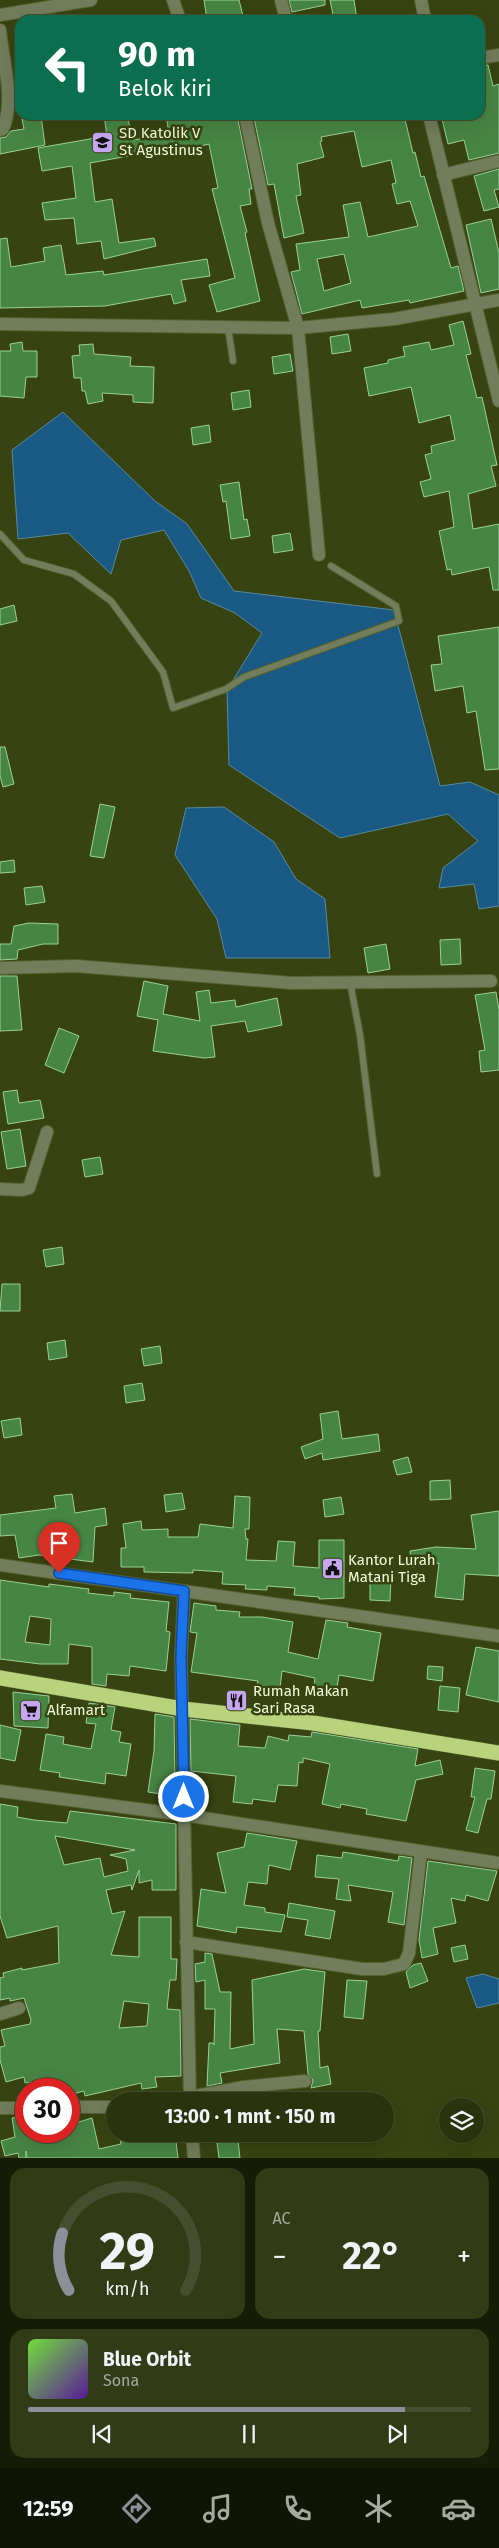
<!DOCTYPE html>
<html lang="id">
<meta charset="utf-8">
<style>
body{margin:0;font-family:"Fira Sans",sans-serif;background:#313b16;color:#f1f3f6;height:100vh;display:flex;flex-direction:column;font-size:19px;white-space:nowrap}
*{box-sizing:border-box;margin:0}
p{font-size:16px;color:#a5aa9d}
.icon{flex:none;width:28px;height:28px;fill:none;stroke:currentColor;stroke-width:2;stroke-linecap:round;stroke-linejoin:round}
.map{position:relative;height:2158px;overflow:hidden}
.side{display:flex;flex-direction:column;gap:10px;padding:10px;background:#171c07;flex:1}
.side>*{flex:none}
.hud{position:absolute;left:15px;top:15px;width:470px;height:105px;border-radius:15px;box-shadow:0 5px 20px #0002,0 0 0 1px #454e2e;background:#0b6e4f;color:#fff;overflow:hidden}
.tools{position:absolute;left:439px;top:2098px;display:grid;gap:10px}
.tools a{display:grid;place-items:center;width:45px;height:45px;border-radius:50%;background:#29330d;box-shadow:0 5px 20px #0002,0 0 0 1px #454e2e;font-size:25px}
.speed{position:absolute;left:15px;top:2078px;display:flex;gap:10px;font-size:25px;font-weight:700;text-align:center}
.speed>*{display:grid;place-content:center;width:65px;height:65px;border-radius:50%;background:#29330d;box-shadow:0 5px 20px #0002,0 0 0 1px #454e2e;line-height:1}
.speed .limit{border:8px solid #d22;background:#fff;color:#111}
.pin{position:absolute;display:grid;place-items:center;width:42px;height:42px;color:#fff;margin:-51px -21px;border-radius:50% 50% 50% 0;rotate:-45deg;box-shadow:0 0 5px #0007}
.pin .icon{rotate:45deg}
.me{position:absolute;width:55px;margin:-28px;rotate:0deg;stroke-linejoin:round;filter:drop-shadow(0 0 4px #0008)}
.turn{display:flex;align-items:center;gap:18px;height:105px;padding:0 20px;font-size:22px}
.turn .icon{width:65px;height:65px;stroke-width:2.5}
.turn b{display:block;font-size:35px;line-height:42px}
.big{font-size:38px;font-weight:700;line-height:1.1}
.side .card{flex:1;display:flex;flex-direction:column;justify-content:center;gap:8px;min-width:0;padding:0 18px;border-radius:15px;background:#313b16}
.side .dial{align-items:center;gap:0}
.dial svg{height:130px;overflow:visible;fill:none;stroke:#454e2e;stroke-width:7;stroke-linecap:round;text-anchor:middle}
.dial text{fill:#f1f3f6;stroke:none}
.song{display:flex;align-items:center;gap:15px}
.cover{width:60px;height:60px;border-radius:8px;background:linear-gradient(135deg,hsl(100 70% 55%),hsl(270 70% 35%))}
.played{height:5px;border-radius:2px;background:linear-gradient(90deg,#8c9099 85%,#454e2e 85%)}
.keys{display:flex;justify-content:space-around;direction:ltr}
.heat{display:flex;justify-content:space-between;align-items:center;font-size:28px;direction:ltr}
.side .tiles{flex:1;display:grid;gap:10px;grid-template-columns:1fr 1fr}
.card:last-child{grid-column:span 2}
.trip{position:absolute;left:106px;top:2092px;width:288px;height:50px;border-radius:25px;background:#29330d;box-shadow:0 5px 20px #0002,0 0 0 1px #454e2e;font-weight:700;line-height:50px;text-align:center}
.tabs{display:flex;height:80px;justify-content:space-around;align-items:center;background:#101405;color:#a5aa9d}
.tabs .icon{width:35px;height:35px}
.tabs .current{color:#8c9099}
.tabs b{font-size:22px;color:#f1f3f6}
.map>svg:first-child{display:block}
.water{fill:#195984;stroke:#598a9d}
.building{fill:#478544;stroke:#9bd098;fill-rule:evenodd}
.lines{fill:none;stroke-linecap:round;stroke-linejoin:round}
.lane-casing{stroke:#546131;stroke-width:8}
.street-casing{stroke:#546131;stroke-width:14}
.highway-casing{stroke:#546131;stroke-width:16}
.lane{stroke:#727d5b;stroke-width:6}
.street{stroke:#727d5b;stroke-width:12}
.highway{stroke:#b8d37b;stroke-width:15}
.route-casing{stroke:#114b97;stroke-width:12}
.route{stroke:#1a73e8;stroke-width:9}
.labels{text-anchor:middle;stroke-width:5;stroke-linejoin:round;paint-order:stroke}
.poi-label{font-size:15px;fill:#effbd8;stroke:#374411;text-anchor:start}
</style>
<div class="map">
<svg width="499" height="2158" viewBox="0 0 499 2158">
<rect width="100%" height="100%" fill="#374411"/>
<!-- water -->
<g class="water">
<polygon points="63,412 155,501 187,524 234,591 394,610 440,786 470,782 499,795 499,906 479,909 474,884 439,888 443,868 478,841 448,814 340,838 229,765 227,690 262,633 235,613 201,598 189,571 164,530 121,540 111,574 68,533 18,539 12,450"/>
<polygon points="224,807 274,842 296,879 325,899 330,958 226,958 217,919 175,855 186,808"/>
<polygon points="483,1974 499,1979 499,2003 477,2008 466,1978"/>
</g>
<!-- building -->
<g class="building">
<polygon points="204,0 239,0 244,20 207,20"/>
<polygon points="289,0 325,0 325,5 292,12"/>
<polygon points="330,0 354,0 357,20 334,20"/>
<polygon points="488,65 493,86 499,84 499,153 469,160 464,140 448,144 441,115 480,115 480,66"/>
<polygon points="104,115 127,115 133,140 169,134 166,115 237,115 252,189 249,189 251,204 240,206 247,232 245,233 260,301 217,312 209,285 235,278 212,189 218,188 209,144 178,152 145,155 145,153 90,163 95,202 112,199 119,243 154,238 156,246 104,259 101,241 77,244 74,218 45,220 42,203 76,198 72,166 42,171 38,148 107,136"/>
<path d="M 263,115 L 404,115 L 413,153 L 415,152 L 421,177 L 424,176 L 451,268 L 458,266 L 464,291 L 410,303 L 409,300 L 362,308 L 360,300 L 302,314 L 291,272 L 300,270 L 296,244 L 349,237 L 343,205 L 360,202 L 368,237 L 418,226 L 410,201 L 397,204 L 392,184 L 396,183 L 391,160 L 362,167 L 354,131 L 321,137 L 322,141 L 320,142 L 324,157 L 297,164 L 301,195 L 296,196 L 304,233 L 284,238 L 274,184 L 268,185 L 254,118 ZM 344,254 L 351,283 L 324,291 L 317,259 Z"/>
<polygon points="41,116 45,145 0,154 0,138 6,137 11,131 24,129 22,119"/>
<polygon points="499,169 499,189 494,190 499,207 484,211 474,176"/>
<polygon points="491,219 499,253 499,289 481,293 466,225"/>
<polygon points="7,238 11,267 45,261 43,248 61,245 66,275 103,271 104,275 207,259 210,276 181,280 186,301 174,304 171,294 105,306 0,308 0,239"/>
<polygon points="463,321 471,354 466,355 477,398 482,397 497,465 491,466 496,486 468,494 473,529 499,524 499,590 493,590 489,567 452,575 451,569 447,570 439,531 454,527 449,491 424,497 420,482 431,479 425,455 432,453 431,446 455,440 450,415 419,423 411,387 369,396 364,368 388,363 388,360 405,356 403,347 429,342 431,350 454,345 449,325"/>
<polygon points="348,334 351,351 332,354 330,337"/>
<polygon points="22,342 23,351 37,351 37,377 26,377 24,398 0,396 0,351 11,351 10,344"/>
<polygon points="93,344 94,354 131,357 130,366 154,367 153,403 133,402 133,395 102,393 103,401 88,404 85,391 82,391 81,378 74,378 72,356 80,355 79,345"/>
<polygon points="290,354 293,371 274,374 272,357"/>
<polygon points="249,390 251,407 233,410 231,393"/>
<polygon points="209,425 211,442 193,445 191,428"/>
<polygon points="239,482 244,520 247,519 250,536 231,539 226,501 223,502 220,485"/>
<polygon points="290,533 293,550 274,553 272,536"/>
<polygon points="14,605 17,621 0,625 0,609"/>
<polygon points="499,627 499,769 485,770 476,711 467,713 463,686 435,691 431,665 442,664 438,636"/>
<polygon points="0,747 5,747 14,784 3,787 0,776"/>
<polygon points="100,804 115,807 104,858 90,856"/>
<polygon points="14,860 15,872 0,873 0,862"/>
<polygon points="42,886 45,902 26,905 24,888"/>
<polygon points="29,923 58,924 58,944 43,944 18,950 17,959 0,960 0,944 11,944 14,926"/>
<polygon points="460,939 461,964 441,965 440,940"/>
<polygon points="386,944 390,969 368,973 364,948"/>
<polygon points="0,976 17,976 22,1030 0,1031"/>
<polygon points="144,981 168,986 163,1014 200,1021 196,992 209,990 211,1003 235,1000 236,1007 277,998 282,1025 248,1032 245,1021 211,1026 215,1057 204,1058 153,1051 158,1020 137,1016"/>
<polygon points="496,992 499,1010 499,1070 481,1072 479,1051 485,1050 475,995"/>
<polygon points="59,1028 79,1036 64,1073 45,1065"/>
<polygon points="17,1090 19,1103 40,1100 44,1118 8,1124 3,1092"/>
<polygon points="20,1129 26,1166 7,1169 1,1132"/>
<polygon points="100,1157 103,1174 85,1177 82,1160"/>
<polygon points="62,1247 64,1264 46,1267 43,1250"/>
<polygon points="2,1284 20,1284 20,1311 0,1311"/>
<polygon points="65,1340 67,1357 49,1360 47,1343"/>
<polygon points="160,1346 162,1363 144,1366 141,1349"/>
<polygon points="142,1383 145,1400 126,1403 124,1386"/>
<polygon points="338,1411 342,1439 378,1434 380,1451 323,1460 322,1453 305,1459 301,1447 323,1439 320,1414"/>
<polygon points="20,1418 22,1435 4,1438 1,1421"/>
<polygon points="408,1457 412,1472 397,1475 393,1461"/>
<polygon points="450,1480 451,1499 430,1500 430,1481"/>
<polygon points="182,1493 185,1509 166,1512 164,1495"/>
<polygon points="72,1494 75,1513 105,1508 107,1525 95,1527 93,1562 39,1555 19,1558 15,1535 0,1536 0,1515 56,1508 54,1496"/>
<polygon points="235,1496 250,1497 249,1529 245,1529 246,1539 248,1539 246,1560 276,1561 278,1541 295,1542 293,1566 319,1568 319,1540 344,1540 344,1598 319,1599 319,1597 294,1595 295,1588 267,1586 267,1590 245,1589 246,1585 222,1584 223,1572 193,1570 193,1573 144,1572 144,1567 121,1567 121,1548 126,1548 123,1524 141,1521 142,1530 168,1529 168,1537 198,1537 200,1524 233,1528"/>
<polygon points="341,1497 344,1514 325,1517 323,1500"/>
<polygon points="499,1511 499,1576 465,1574 463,1600 435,1597 439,1563 412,1567 410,1551 436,1547 476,1549 471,1515"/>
<polygon points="370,1577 391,1577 390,1601 370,1600"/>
<path d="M 0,1580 L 49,1587 L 49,1584 L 89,1589 L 88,1593 L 114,1596 L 114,1592 L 131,1594 L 130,1598 L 169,1602 L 166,1631 L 170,1632 L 166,1671 L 130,1666 L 129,1676 L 107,1674 L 106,1686 L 92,1684 L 92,1647 L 69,1644 L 68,1664 L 40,1664 L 0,1659 ZM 30,1616 L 51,1619 L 50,1645 L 25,1642 Z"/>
<polygon points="194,1603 216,1606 216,1610 240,1612 239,1617 262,1617 293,1622 288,1652 318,1659 326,1620 348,1623 347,1627 381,1633 373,1681 339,1675 336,1694 313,1691 315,1678 282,1671 280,1688 257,1685 258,1681 191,1672 197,1633 190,1632"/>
<polygon points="476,1647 499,1651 499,1702 466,1695"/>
<polygon points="428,1666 443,1667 442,1681 427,1679"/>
<polygon points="440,1686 460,1688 458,1712 438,1710"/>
<polygon points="13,1692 49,1696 48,1728 14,1726"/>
<polygon points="89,1703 115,1707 111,1730 121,1732 119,1742 131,1744 126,1776 106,1773 105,1784 59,1777 60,1773 40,1770 46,1734 64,1737 63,1744 91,1749 96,1724 86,1723"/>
<polygon points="155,1714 174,1717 175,1783 174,1796 148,1792 154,1751"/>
<polygon points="190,1719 240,1725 238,1746 265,1748 268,1736 288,1741 289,1735 311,1737 312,1732 418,1749 415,1766 440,1760 443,1774 416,1780 406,1821 366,1814 367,1809 341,1804 340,1808 322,1804 330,1764 303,1758 303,1763 299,1762 297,1786 278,1785 275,1802 253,1799 252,1804 233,1802 236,1776 191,1771"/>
<polygon points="0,1725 21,1730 15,1761 0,1758"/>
<polygon points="475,1768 495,1771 491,1799 487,1799 478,1833 466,1830 475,1797 471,1797"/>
<path d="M 0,1804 L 18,1807 L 17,1817 L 34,1820 L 67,1823 L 70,1811 L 176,1824 L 176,1890 L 152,1890 L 152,1880 L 139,1883 L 139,1870 L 132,1890 L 131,1885 L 106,1890 L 112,1914 L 125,1911 L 111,1955 L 139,1957 L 139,1917 L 171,1917 L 171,1959 L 177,1959 L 176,1980 L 170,1980 L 167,2009 L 180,2010 L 181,2076 L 155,2077 L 157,2087 L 142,2089 L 141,2083 L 85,2096 L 84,2091 L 69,2095 L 69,2089 L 55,2089 L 53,2079 L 25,2083 L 24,2077 L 6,2082 L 0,2060 L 0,2047 L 5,2046 L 1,2030 L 30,2024 L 31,2020 L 24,1998 L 10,2001 L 10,1998 L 0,2000 L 0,1978 L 4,1977 L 3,1973 L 22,1968 L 22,1970 L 59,1963 L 58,1926 L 7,1938 L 0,1916 ZM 55,1836 L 135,1850 L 110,1855 L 126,1859 L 128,1871 L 104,1877 L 100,1858 L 64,1865 ZM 124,2001 L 149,2004 L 147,2026 L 119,2028 Z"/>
<polygon points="247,1833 297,1841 290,1870 269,1865 267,1884 248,1882 244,1905 265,1908 265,1912 285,1915 281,1932 237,1927 236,1933 197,1926 201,1889 226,1893 217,1853 244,1847"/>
<polygon points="343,1852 398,1861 399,1856 412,1858 404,1925 388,1922 393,1892 348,1885 351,1901 336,1899 339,1879 315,1877 317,1855 342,1858"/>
<polygon points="428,1861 497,1871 488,1901 466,1895 465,1901 451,1898 456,1923 433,1928 438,1954 422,1958 419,1940"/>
<polygon points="289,1903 335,1911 330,1939 305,1935 308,1920 287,1917"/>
<polygon points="465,1945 468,1959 454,1962 451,1948"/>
<polygon points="205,1953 212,1954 220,1992 231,1992 230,2049 254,2044 252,1980 304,1969 325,1972 320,2031 318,2031 320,2068 328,2066 331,2084 311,2088 313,2080 308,2074 304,2031 277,2029 280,2063 220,2073 222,2083 207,2086 209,2043 213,2043 214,2045 215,2009 205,2009 205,1980 196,1982 195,1964 205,1962"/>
<polygon points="421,1963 428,1981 410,1988 406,1972 413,1965"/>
<polygon points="347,1980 367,1981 363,2019 344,2017"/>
<polygon points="26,2116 26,2131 69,2131 69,2125 92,2118 99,2149 121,2144 119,2134 175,2134 178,2158 27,2158 26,2151 26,2158 19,2158 18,2153 5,2156 1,2141 15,2137 12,2118"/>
<polygon points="238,2140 240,2158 219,2158 217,2143"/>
</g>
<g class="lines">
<defs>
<g id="lane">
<polyline points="228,327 233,361"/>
<polyline points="0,534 24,560 74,574 111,601 163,672 173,708 226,689 244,677 399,621 396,606 331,566"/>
<polyline points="350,982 360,1035 377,1174"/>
</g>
<g id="street">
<polyline points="173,0 180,20"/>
<polyline points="281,0 286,20"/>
<polyline points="421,0 425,20"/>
<polyline points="0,15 91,0"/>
<path d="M 0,30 C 3,61 15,100 3,129 L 0,130"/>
<polyline points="480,58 499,55"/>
<polyline points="245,115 268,223 298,328 319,555"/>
<polyline points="429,115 499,401"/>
<polyline points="443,175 499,161"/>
<polyline points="0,324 298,328 394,319 499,300"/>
<polyline points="0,968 76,966 292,983 491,981"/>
<polyline points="0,1189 22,1190 29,1188 47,1132"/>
<polyline points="0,1565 499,1636"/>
<polyline points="184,1591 181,1657 190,2101"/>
<polyline points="0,1791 184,1815 499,1863"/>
<polyline points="186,1942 362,1969 384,1969 404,1964 409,1953 421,1852"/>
<polyline points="0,2014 19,2008"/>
<polyline points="169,2101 244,2087 305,2081"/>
<polyline points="69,2107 115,2107"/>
<polyline points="0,2108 26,2108"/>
<polyline points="192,2134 194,2158"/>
</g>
<polyline id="highway" points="0,1678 183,1709 313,1723 499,1753"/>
</defs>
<!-- lane casing -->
<use href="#lane" class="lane-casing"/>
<!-- street casing -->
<use href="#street" class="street-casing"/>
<!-- highway casing -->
<use href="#highway" class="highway-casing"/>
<!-- lane -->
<use href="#lane" class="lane"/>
<!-- street -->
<use href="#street" class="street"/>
<!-- highway -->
<use href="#highway" class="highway"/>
</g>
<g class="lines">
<defs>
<polyline id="route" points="59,1573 184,1591 181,1656 184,1797"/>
</defs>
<!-- route casing -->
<use href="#route" class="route-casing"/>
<!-- route -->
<use href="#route" class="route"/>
</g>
<!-- icons -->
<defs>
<symbol id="school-square" viewBox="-11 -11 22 22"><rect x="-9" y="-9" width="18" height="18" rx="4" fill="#c5a6f1" stroke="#374411"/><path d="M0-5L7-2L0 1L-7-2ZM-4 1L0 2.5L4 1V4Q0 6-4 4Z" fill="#111"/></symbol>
<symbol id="civic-square" viewBox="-11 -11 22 22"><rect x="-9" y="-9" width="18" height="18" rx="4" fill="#c5a6f1" stroke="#374411"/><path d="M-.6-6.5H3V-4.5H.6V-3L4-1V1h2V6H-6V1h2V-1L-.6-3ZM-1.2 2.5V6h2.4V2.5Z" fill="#111"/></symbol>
<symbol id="restaurant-square" viewBox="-11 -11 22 22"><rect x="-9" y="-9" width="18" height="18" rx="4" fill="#c5a6f1" stroke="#374411"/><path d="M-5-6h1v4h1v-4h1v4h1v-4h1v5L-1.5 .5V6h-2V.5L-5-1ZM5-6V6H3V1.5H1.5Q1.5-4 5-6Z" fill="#111"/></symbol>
<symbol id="supermarket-square" viewBox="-11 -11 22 22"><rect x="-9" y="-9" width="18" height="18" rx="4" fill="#c5a6f1" stroke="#374411"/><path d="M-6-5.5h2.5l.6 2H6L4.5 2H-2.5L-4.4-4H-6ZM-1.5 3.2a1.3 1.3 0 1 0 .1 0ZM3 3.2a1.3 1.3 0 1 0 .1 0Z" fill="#111"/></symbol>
</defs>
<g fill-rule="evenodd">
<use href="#school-square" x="90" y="130" width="25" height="25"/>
<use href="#civic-square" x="320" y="1556" width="25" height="25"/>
<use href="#restaurant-square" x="224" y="1688" width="25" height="25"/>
<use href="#supermarket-square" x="18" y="1698" width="25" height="25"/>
</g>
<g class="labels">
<!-- poi labels -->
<g class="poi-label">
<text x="119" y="138">SD Katolik V<tspan x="119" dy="17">St Agustinus</tspan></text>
<text x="348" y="1565">Kantor Lurah<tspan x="348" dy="17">Matani Tiga</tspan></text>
<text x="253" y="1696">Rumah Makan<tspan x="253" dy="17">Sari Rasa</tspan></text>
<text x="47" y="1715">Alfamart</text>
</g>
</g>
</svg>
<div class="tools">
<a><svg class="icon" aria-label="layers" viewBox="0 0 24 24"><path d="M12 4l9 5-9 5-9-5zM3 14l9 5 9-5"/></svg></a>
</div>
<div class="speed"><div class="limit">30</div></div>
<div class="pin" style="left:59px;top:1573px;background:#d93025"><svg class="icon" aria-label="arrive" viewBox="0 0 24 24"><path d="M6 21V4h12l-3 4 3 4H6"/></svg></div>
<svg class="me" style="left:184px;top:1797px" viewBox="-20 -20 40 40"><circle r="17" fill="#1a73e8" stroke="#fff" stroke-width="3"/><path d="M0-11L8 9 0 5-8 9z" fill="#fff"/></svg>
<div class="trip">13:00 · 1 mnt · 150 m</div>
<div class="hud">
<div class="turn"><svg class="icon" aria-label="left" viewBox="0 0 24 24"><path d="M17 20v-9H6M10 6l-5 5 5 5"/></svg><div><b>90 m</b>Belok kiri</div></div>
</div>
</div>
<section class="side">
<div class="tiles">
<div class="card dial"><svg viewBox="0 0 100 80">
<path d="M14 69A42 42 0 1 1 86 69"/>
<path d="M14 69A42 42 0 0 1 10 34" stroke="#8c9099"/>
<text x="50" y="56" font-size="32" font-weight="700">29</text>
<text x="50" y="72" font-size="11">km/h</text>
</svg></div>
<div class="card"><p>AC</p>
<div class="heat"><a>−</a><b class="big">22°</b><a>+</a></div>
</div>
<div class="card">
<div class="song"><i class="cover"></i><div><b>Blue Orbit</b><p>Sona</p></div></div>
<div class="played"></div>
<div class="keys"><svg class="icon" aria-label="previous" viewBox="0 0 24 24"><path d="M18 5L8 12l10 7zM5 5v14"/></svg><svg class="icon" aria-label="pause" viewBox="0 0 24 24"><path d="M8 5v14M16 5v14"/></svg><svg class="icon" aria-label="next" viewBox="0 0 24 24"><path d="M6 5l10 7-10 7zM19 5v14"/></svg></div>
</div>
</div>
</section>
<nav class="tabs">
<b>12:59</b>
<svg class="icon current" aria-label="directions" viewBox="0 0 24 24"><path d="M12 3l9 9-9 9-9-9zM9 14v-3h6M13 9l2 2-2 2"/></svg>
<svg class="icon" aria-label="music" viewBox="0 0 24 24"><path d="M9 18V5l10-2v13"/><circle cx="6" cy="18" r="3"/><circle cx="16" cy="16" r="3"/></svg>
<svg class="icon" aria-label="phone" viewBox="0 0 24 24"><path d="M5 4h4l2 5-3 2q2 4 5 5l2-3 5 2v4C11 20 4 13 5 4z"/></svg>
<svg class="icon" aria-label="climate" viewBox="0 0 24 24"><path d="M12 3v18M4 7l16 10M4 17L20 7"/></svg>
<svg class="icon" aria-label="car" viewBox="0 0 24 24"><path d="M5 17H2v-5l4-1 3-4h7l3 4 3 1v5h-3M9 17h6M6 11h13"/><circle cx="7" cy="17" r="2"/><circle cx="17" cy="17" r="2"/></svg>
</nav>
